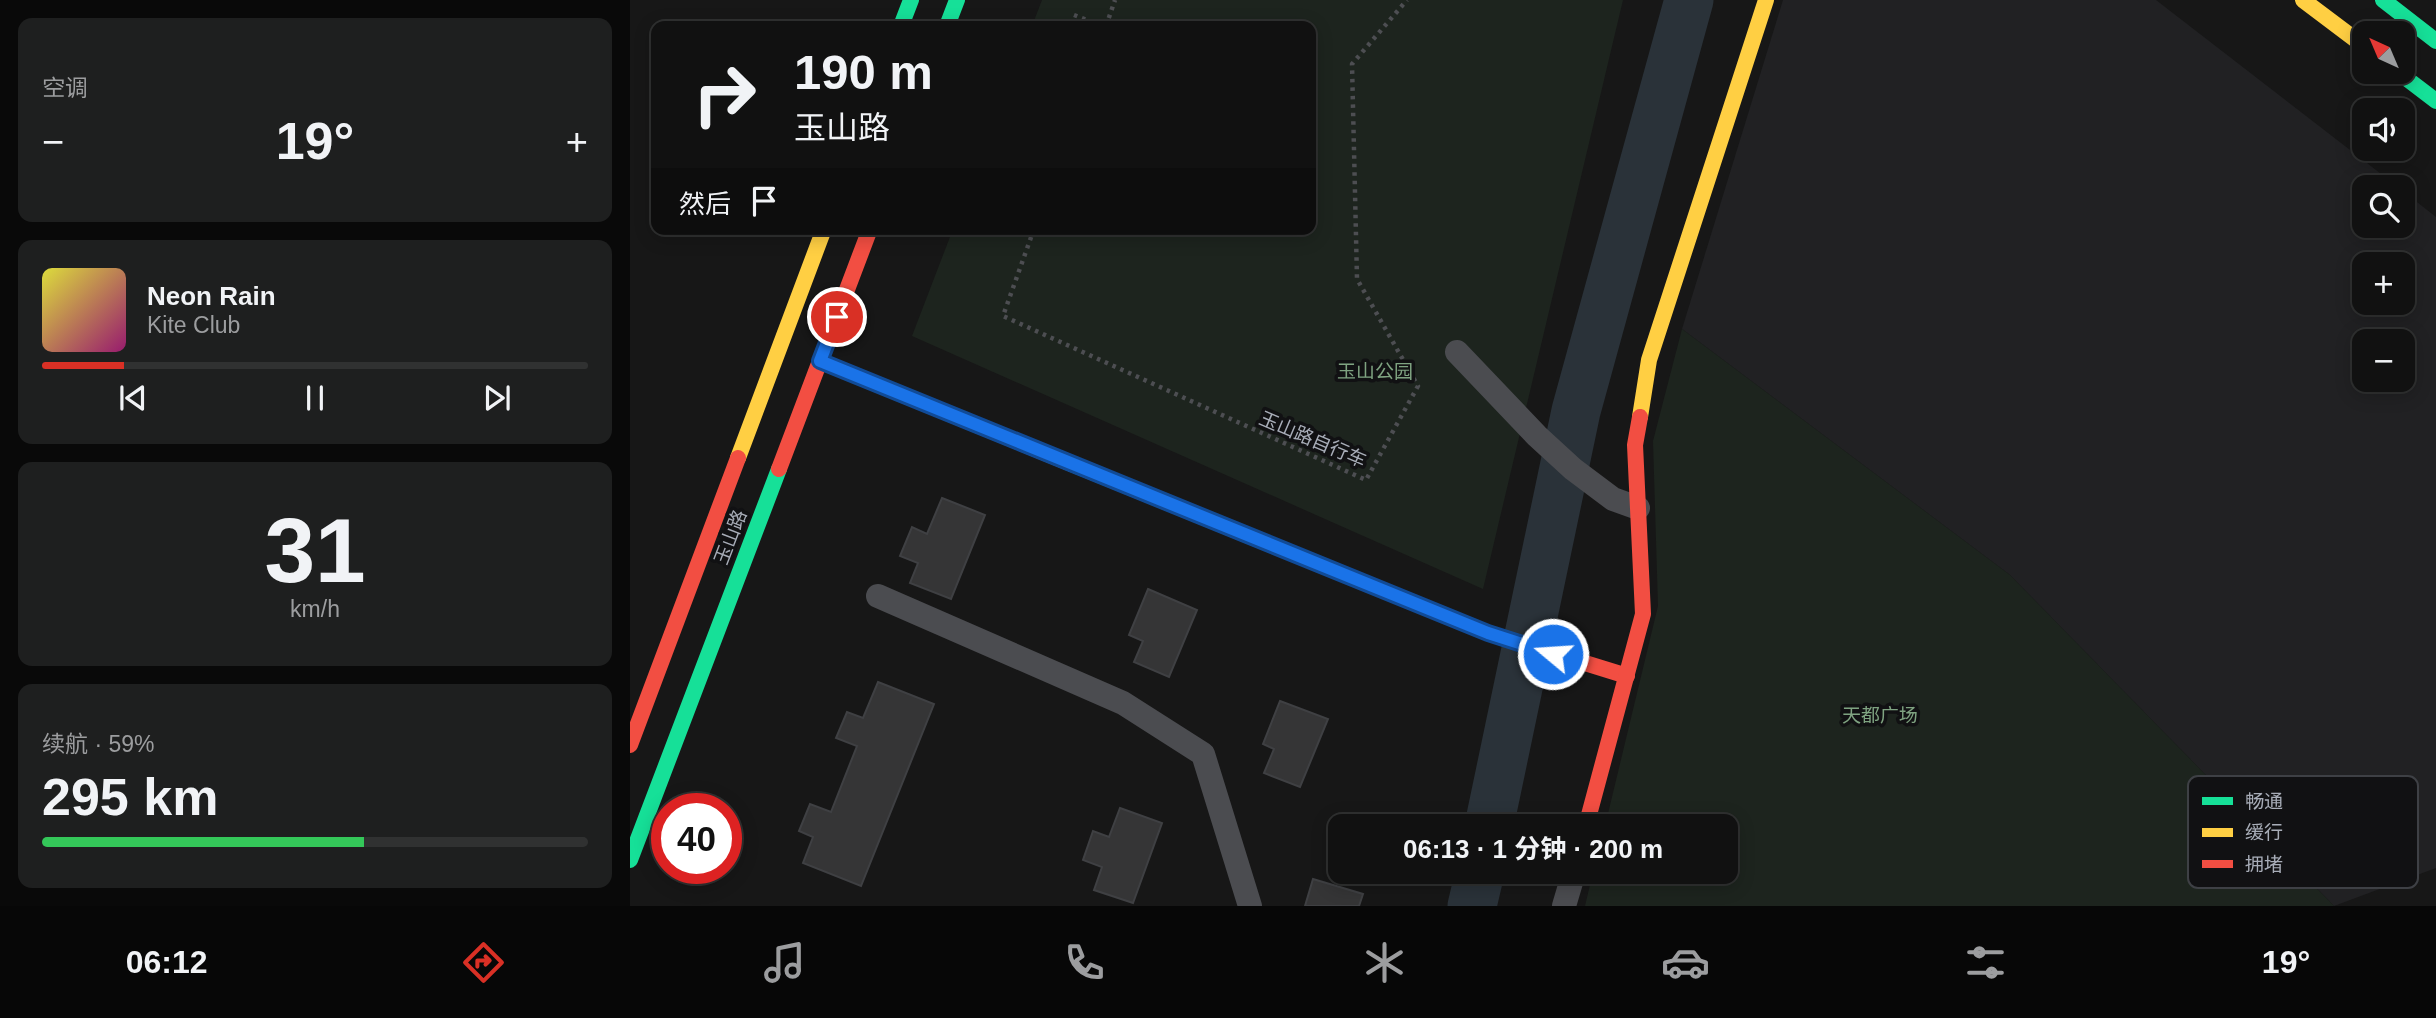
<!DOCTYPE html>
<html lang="zh">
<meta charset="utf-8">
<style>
body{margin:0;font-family:Helvetica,"Noto Sans SC",sans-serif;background:#1e1f1f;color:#f1f3f6;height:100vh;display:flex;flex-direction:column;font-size:26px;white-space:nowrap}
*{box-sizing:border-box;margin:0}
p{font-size:23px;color:#9c9d9f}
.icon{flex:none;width:38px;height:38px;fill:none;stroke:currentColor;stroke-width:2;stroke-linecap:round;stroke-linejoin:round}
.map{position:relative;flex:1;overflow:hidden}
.sheet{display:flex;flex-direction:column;gap:18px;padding:18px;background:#090909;width:630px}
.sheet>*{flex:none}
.hud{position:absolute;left:21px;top:21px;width:665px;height:214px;border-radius:14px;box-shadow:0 4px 18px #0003,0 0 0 2px #303131;background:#111;color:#f1f3f6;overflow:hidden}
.needle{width:46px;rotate:316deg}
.buttons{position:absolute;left:1722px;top:21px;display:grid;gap:14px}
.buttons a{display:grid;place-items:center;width:63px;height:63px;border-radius:14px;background:#111;box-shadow:0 4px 18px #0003,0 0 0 2px #303131;font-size:35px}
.speed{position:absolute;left:21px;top:793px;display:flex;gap:14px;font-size:35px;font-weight:700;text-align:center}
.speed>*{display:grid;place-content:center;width:91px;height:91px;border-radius:50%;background:#111;box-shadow:0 4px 18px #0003,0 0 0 2px #303131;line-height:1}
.speed .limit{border:10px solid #d22;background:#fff;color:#111}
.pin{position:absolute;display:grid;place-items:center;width:60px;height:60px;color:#fff;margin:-30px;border:4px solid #fff;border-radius:50%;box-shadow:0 2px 7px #0007}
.me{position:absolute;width:77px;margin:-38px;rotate:288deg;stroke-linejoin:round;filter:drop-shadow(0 0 5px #0008)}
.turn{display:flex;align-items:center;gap:24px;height:147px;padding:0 28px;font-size:32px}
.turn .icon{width:91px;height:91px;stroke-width:2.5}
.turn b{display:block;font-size:49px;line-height:60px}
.then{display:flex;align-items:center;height:66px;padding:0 28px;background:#0003;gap:14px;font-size:26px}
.big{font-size:52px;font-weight:700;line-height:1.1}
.sheet .card{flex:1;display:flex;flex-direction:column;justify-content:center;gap:10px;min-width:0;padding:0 24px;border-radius:14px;background:#1e1f1f}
.sheet .dial{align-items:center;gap:0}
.dial b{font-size:91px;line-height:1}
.song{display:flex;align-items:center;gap:21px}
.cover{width:84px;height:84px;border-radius:10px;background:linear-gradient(135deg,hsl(60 70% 55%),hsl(320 70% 35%))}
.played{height:7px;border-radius:4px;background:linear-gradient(90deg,#d93025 15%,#303131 15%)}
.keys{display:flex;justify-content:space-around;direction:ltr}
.heat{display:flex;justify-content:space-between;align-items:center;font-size:38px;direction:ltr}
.charge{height:10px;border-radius:5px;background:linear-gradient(90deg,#34c759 59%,#303131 0)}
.trip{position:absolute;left:698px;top:814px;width:410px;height:70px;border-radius:14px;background:#111;box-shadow:0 4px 18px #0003,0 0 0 2px #303131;font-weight:700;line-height:70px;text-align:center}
.tab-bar{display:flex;height:112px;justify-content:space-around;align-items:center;background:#070707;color:#9c9d9f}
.tab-bar .icon{width:49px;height:49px}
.tab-bar .selected{color:#d93025}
.tab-bar b{font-size:32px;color:#f1f3f6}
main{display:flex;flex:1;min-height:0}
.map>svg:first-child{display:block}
.built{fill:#212123;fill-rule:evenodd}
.green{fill:#1d241e}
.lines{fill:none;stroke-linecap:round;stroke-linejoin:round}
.river{stroke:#2a3239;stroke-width:49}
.building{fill:#353536;stroke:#3f4043;stroke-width:2}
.path{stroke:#4d4e52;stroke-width:4.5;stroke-dasharray:3.5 5;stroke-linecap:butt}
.street{stroke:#4b4c50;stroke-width:24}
.fast{stroke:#16e098;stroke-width:16}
.slow{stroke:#ffcf43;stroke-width:16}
.jam{stroke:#f24e42;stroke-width:16}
.route-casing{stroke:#114b97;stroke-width:18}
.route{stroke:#1a73e8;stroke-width:12}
.labels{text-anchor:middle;stroke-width:7;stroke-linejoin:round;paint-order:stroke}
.park-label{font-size:19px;fill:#7fa381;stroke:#111113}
.street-label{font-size:19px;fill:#a8adb8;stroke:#111113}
.key{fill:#111113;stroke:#3e4045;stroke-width:2}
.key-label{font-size:19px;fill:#a8adb8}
</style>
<main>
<section class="sheet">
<div class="card"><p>空调</p>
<div class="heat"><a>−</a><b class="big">19°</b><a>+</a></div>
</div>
<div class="card">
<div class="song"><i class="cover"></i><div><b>Neon Rain</b><p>Kite Club</p></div></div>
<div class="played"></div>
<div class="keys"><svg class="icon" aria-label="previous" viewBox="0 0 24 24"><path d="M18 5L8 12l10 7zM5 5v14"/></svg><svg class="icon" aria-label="pause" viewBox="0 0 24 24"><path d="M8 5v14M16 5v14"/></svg><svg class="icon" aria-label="next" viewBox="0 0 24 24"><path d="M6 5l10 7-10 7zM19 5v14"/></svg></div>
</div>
<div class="card dial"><b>31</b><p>km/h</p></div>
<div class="card"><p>续航 · 59%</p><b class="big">295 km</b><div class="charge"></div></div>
</section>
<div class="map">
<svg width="1806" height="906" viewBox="0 0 1806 906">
<rect width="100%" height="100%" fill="#171717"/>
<!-- built -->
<path class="built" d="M 1153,0 L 1526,0 L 1768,187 L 1734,187 L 1734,226 L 1773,226 L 1773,191 L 1806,217 L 1806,868 L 1704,906 L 1380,575 L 1052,329 ZM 1734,264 L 1773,264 L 1773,303 L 1734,303 ZM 1734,341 L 1773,341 L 1773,380 L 1734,380 Z"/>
<!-- green -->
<g class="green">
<polygon points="412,0 993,0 853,589 282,336 323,229 681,229 681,26 402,26"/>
<polygon points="1052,329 1380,575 1704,906 955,906 963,872 1096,872 1096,826 975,826 1028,606 1023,441"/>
</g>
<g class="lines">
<!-- river -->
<g class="river">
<polyline points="859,826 946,411 1059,0"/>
<polyline points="842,906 850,872"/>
</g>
</g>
<!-- building -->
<g class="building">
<polygon points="312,498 355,515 321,599 280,583 288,563 270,556 282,527 297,534"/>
<polygon points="518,589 567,610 539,677 504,662 513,641 499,635"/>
<polygon points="248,682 304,704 231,886 173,863 183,837 169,831 180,804 201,812 227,746 206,738 217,712 233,718"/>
<polygon points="650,701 698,719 670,787 634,773 644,749 633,744"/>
<polygon points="490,808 532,823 503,903 464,890 472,867 453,860 463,831 479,837"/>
<polygon points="683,879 733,894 729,906 675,906"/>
</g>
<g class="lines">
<!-- path -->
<g class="path">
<polyline points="444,15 472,26"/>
<polyline points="476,26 485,0"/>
<polyline points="404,229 373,316 736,480 788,386 727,279 722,64 777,0"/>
</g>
<!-- street -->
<g class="street">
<polyline points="827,352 907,436 943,469 983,499 1008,508"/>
<polyline points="248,596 493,703 573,754 620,906"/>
<polyline points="934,906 944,872"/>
</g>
<!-- fast -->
<g class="fast">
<polyline points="1753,0 1806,41"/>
<polyline points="271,26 281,0"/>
<polyline points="317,26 327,0"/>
<polyline points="1768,72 1806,101"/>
<polyline points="442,464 858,633 890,643"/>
<polyline points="0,860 149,469"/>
</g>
<!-- slow -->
<g class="slow">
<polyline points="1673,0 1734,46"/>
<polyline points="190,361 442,464"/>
<polyline points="1010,417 1019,360 1136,0"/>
<polyline points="108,458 194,229"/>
</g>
<!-- jam -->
<g class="jam">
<polyline points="149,469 240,229"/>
<polyline points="890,643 997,676"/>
<polyline points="0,745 108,458"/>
<polyline points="956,826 1013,614 1005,445 1010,417"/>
</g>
</g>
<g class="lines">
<defs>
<polyline id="route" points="207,317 190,361 858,633 923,654"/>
</defs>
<!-- route casing -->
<use href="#route" class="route-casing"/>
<!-- route -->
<use href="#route" class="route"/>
</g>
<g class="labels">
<!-- park labels -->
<g class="park-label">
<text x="745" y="378">玉山公园</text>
<text x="1250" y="722">天都广场</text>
</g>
<!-- street labels -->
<g class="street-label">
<text transform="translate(683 439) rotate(23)" y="7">玉山路自行车</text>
<text transform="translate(100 537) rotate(-69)" y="7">玉山路</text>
</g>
</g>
<!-- legend -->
<rect x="1558" y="776" width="230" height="112" rx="10" class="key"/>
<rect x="1572" y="797" width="31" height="8" fill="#16e098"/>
<rect x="1572" y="828" width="31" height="9" fill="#ffcf43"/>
<rect x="1572" y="860" width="31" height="8" fill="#f24e42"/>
<g class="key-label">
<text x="1615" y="808">畅通</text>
<text x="1615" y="839">缓行</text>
<text x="1615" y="871">拥堵</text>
</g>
</svg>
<div class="buttons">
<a><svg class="needle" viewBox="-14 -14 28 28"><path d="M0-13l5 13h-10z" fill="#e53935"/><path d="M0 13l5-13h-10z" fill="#9c9d9f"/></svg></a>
<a><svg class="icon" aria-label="sound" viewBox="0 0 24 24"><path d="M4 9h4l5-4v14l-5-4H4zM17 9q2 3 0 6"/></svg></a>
<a><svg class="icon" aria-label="search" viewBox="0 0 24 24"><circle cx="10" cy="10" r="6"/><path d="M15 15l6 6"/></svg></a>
<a>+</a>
<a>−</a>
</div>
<div class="speed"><div class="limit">40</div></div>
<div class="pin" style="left:207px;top:317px;background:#d93025"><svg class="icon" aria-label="arrive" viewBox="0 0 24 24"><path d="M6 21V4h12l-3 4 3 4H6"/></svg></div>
<svg class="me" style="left:923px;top:654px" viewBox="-20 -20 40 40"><circle r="17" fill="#1a73e8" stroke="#fff" stroke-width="3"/><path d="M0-11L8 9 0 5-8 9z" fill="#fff"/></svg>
<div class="trip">06:13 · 1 分钟 · 200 m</div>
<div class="hud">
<div class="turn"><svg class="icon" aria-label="right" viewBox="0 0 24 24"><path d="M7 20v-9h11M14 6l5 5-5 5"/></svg><div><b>190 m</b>玉山路</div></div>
<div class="then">然后<svg class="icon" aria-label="arrive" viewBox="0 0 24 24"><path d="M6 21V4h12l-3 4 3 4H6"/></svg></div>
</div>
</div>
</main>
<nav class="tab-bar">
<b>06:12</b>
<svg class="icon selected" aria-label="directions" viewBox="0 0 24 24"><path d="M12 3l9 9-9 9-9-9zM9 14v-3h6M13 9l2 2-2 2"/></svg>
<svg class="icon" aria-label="music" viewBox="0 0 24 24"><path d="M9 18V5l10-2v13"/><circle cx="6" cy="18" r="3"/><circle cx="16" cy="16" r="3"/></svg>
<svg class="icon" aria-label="phone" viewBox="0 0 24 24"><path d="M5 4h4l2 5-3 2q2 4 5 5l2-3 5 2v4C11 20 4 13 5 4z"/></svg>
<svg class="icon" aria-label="climate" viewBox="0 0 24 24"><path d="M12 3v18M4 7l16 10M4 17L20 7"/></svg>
<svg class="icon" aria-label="car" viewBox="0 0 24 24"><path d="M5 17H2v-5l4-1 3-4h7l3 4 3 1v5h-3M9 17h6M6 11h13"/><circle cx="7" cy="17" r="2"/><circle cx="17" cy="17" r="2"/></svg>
<svg class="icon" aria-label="filters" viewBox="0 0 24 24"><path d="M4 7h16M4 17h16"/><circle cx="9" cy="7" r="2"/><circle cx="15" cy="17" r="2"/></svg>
<b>19°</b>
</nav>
